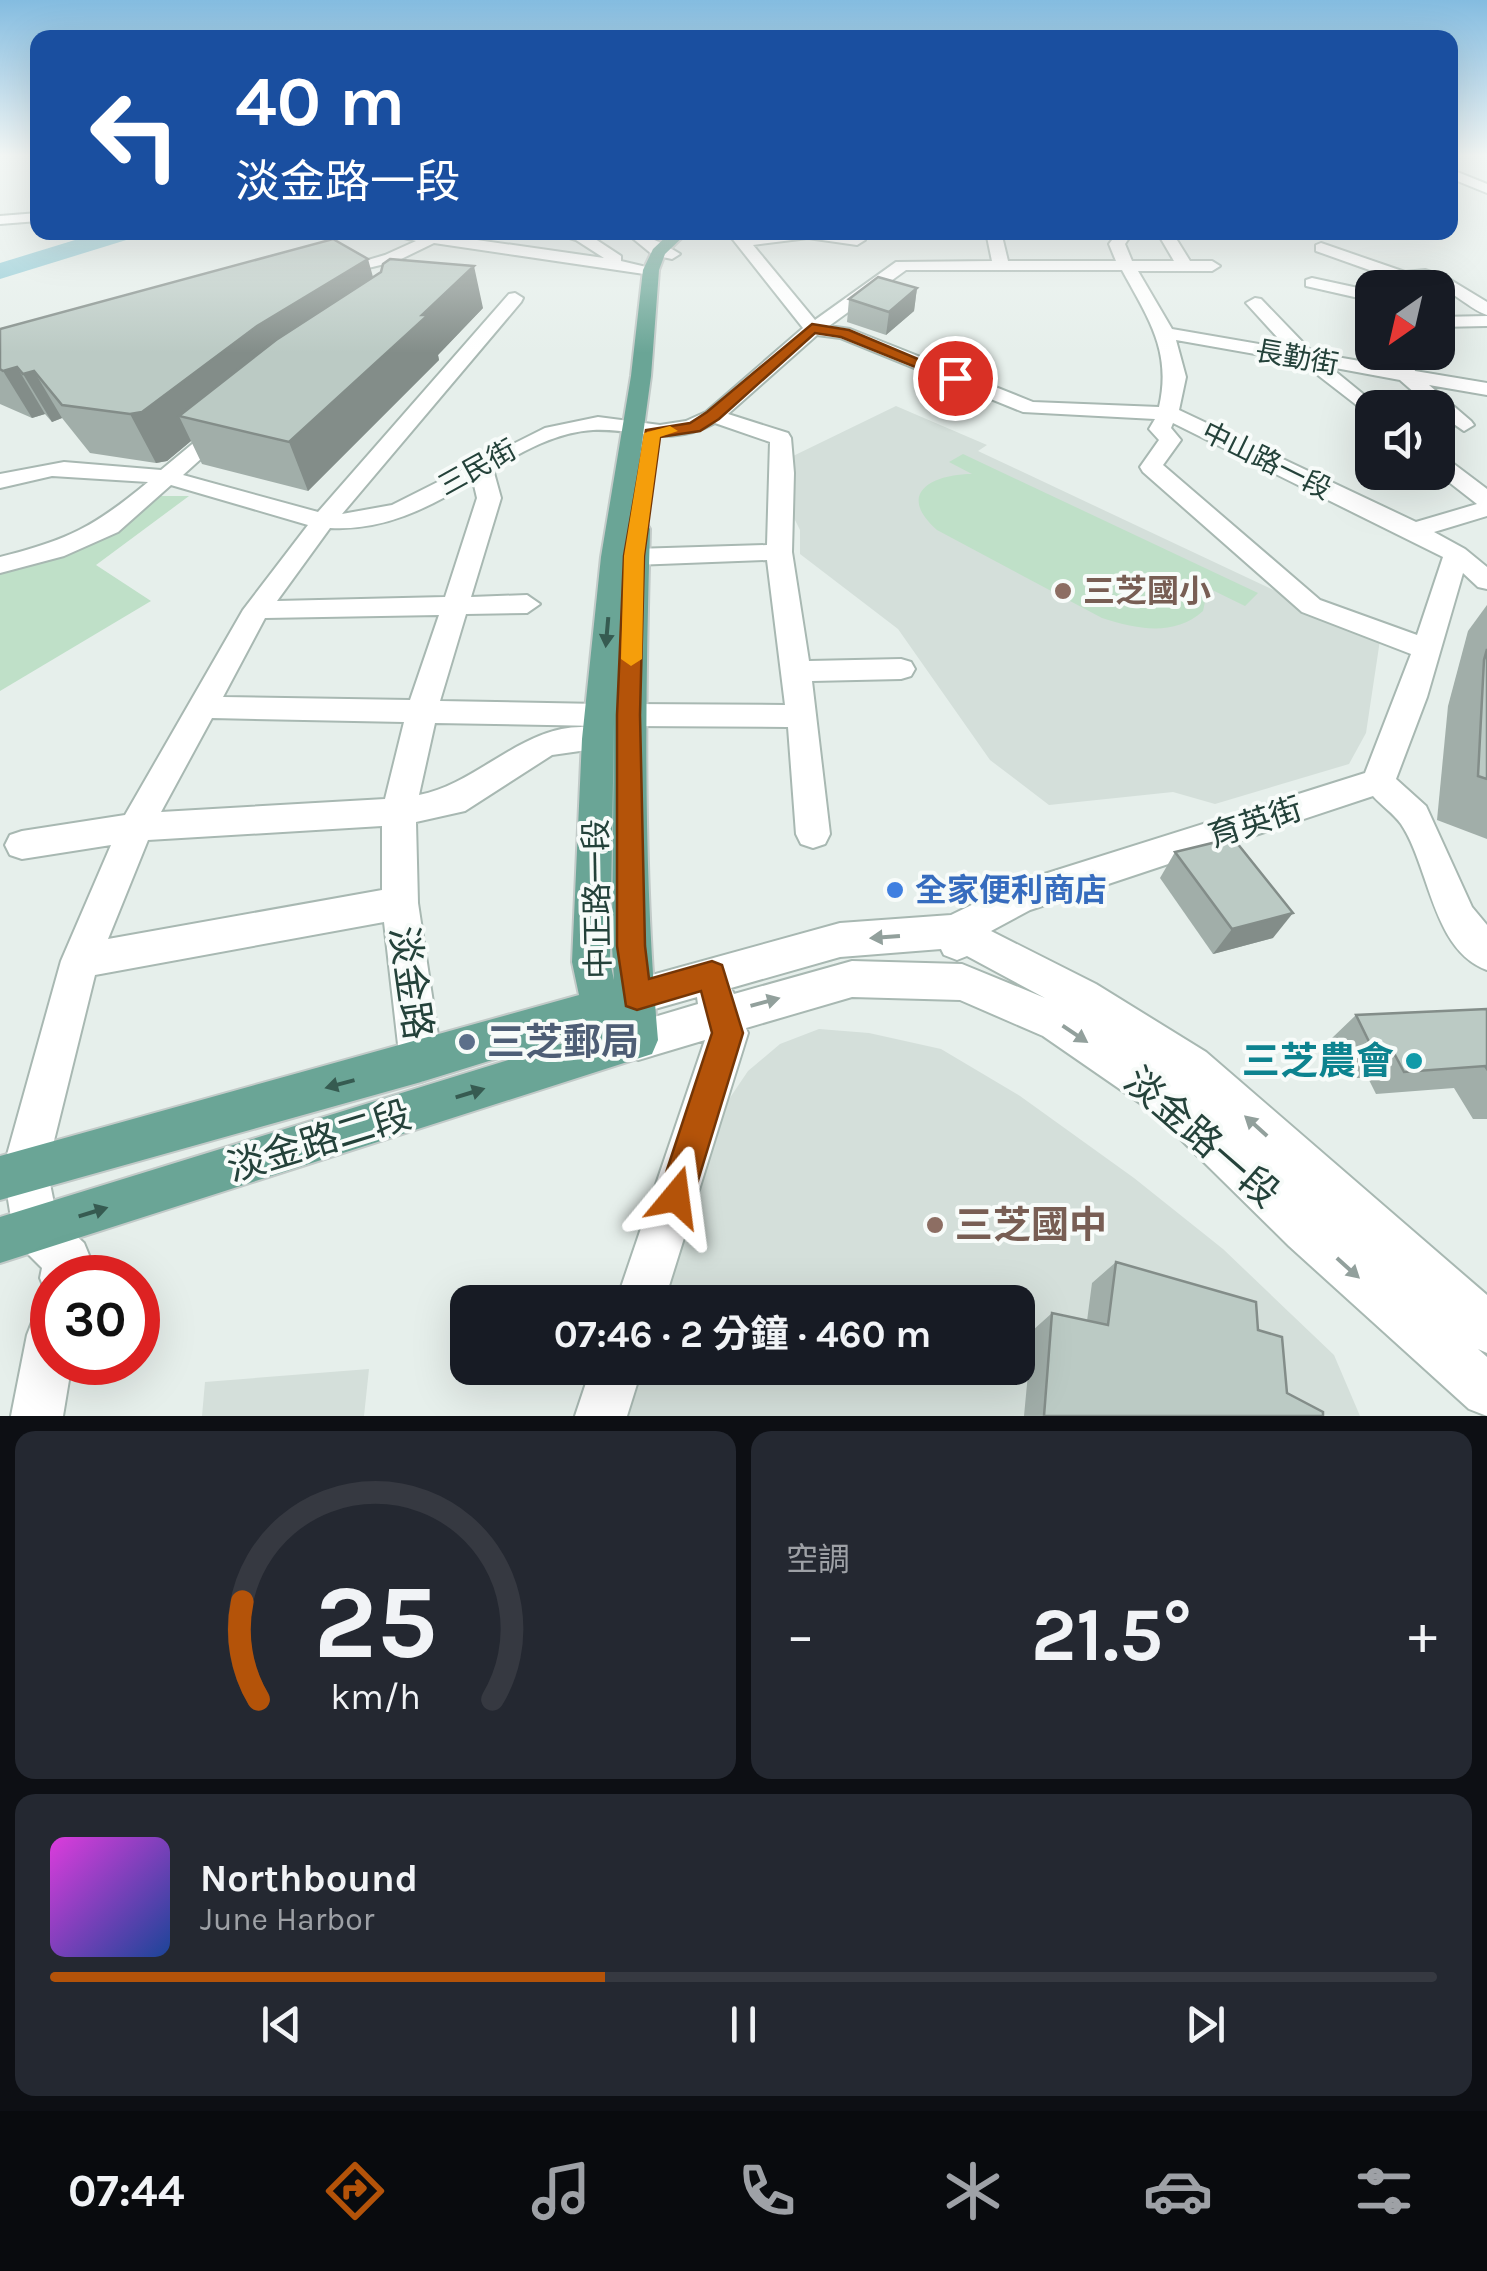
<!DOCTYPE html>
<html lang="zh-TW">
<meta charset="utf-8">
<style>
body{margin:0;font-family:Karla,"Noto Sans TC",sans-serif;background:#242831;color:#f1f3f6;height:100vh;display:flex;flex-direction:column;font-size:38px;white-space:nowrap}
*{box-sizing:border-box;margin:0}
p{font-size:32px;color:#9ea1a6}
.icon{flex:none;width:55px;height:55px;fill:none;stroke:currentColor;stroke-width:2;stroke-linecap:round;stroke-linejoin:round}
.map{position:relative;height:1416px;overflow:hidden}
.side{display:flex;flex-direction:column;gap:15px;padding:15px;background:#0d0f14;flex:1}
.side>*{flex:none}
.guide{position:absolute;left:30px;top:30px;width:1428px;height:210px;border-radius:20px;box-shadow:0 10px 40px #0002;background:#1a4fa0;color:#fff;overflow:hidden}
.needle{width:65px;rotate:214deg}
.fabs{position:absolute;left:1355px;top:270px;display:grid;gap:20px}
.fabs a{display:grid;place-items:center;width:100px;height:100px;border-radius:20px;background:#171b24;box-shadow:0 10px 40px #0002;font-size:50px}
.speed{position:absolute;left:30px;top:1255px;display:flex;gap:20px;font-size:50px;font-weight:700;text-align:center}
.speed>*{display:grid;place-content:center;width:130px;height:130px;border-radius:50%;background:#171b24;box-shadow:0 10px 40px #0002;line-height:1}
.speed .limit{border:15px solid #d22;background:#fff;color:#111}
.pin{position:absolute;display:grid;place-items:center;width:85px;height:85px;color:#fff;margin:-42px;border:5px solid #fff;border-radius:50%;box-shadow:0 2px 10px #0007}
.me{position:absolute;width:110px;margin:-55px;rotate:16deg;stroke-linejoin:round;filter:drop-shadow(0 0 8px #0008)}
.turn{display:flex;align-items:center;gap:35px;height:210px;padding:0 40px;font-size:45px}
.turn .icon{width:130px;height:130px;stroke-width:2.5}
.turn b{display:block;font-size:70px;line-height:85px}
.big{font-size:75px;font-weight:700;line-height:1.1}
.side .card{flex:1;display:flex;flex-direction:column;justify-content:center;gap:15px;min-width:0;padding:0 35px;border-radius:20px;background:#242831}
.side .dial{align-items:center;gap:0}
.dial svg{height:260px;overflow:visible;fill:none;stroke:#363941;stroke-width:7;stroke-linecap:round;text-anchor:middle}
.dial text{fill:#f1f3f6;stroke:none}
.song{display:flex;align-items:center;gap:30px}
.cover{width:120px;height:120px;border-radius:15px;background:linear-gradient(135deg,hsl(300 70% 55%),hsl(220 70% 35%))}
.played{height:10px;border-radius:5px;background:linear-gradient(90deg,#b45309 40%,#363941 40%)}
.keys{display:flex;justify-content:space-around;direction:ltr}
.heat{display:flex;justify-content:space-between;align-items:center;font-size:55px;direction:ltr}
.side .tiles{flex:1;display:grid;gap:15px;grid-template-columns:1fr 1fr}
.card:last-child{grid-column:span 2}
.trip{position:absolute;left:450px;top:1285px;width:585px;height:100px;border-radius:20px;background:#171b24;box-shadow:0 10px 40px #0002;font-weight:700;line-height:100px;text-align:center}
.tab-bar{display:flex;height:160px;justify-content:space-around;align-items:center;background:#090b0e;color:#9ea1a6}
.tab-bar .icon{width:70px;height:70px}
.tab-bar .current{color:#b45309}
.tab-bar b{font-size:45px;color:#f1f3f6}
.map>svg:first-child{display:block}
.built{fill:#d4dfda}
.green{fill:#bfe0c8}
.lines{fill:none;stroke-linecap:round;stroke-linejoin:round}
.river{fill:#8ec9d4;fill-rule:evenodd}
.minor-casing{stroke:#a8b8b2;stroke-width:4}
.major-casing{stroke:#c2cac8;stroke-width:4}
.minor{fill:#fff;fill-rule:evenodd}
.major{fill:#6aa596;fill-rule:evenodd}
.wall{fill:#a1aea9}
.shaded-wall{fill:#838d89}
.building{fill:#bbcac4;stroke:#838d89;stroke-width:2.5}
.oneway{fill:#365b51}
.oneway2{fill:#92a09c}
.route{fill:#b45309;stroke:#753606;stroke-width:2.5}
.slow{fill:#f59e0b}
.education-dot{fill:#8d6e63;stroke:#f7fbf9;stroke-width:4}
.shop-dot{fill:#3f7fe0;stroke:#f7fbf9;stroke-width:4}
.service-dot{fill:#5c6f8a;stroke:#f7fbf9;stroke-width:4}
.culture-dot{fill:#0f9aa8;stroke:#f7fbf9;stroke-width:4}
.labels{text-anchor:middle;stroke-width:8;stroke-linejoin:round;paint-order:stroke}
.far-street-label{font-size:28px;fill:#24423a;stroke:#f7fbf9}
.education-label{font-size:32px;font-weight:bold;fill:#785e54;stroke:#f7fbf9;text-anchor:start}
.street-label{font-size:32px;fill:#24423a;stroke:#f7fbf9}
.shop-label{font-size:32px;font-weight:bold;fill:#366cbe;stroke:#f7fbf9;text-anchor:start}
.near-street-label{font-size:38px;fill:#24423a;stroke:#f7fbf9}
.near-service-label{font-size:38px;font-weight:bold;fill:#4e5e75;stroke:#f7fbf9;text-anchor:start}
.near-culture-label{font-size:38px;font-weight:bold;fill:#0d838f;stroke:#f7fbf9;text-anchor:end}
.near-education-label{font-size:38px;font-weight:bold;fill:#785e54;stroke:#f7fbf9;text-anchor:start}
</style>
<div class="map">
<svg width="1487" height="1416" viewBox="0 0 1487 1416">
<rect width="100%" height="100%" fill="#e6efeb"/>
<!-- built -->
<g class="built">
<polygon points="896,406 987,445 978,451 1380,640 1366,733 1349,764 1215,804 1173,792 1049,805 990,760 898,629 800,554 800,530 790,510 789,458"/>
<polygon points="819,1029 869,1033 941,1049 1020,1096 1134,1178 1223,1249 1334,1355 1360,1416 617,1416 632,1368 1018,1368 1018,1302 653,1302 715,1120 748,1071 780,1044"/>
<polygon points="369,1369 364,1416 202,1416 205,1382"/>
</g>
<!-- green -->
<g class="green">
<path d="M 963,454 L 1258,593 L 1245,606 L 1202,585 L 1206,597 L 1203,611 C 1174,637 1136,629 1102,618 L 937,530 C 895,493 933,474 972,474 L 949,462 Z"/>
<polygon points="152,496 189,496 96,565 151,601 0,691 0,569"/>
</g>
<g class="lines">
<!-- river -->
<polygon class="river" points="101,232 139,232 136,237 0,279 0,263"/>
<defs>
<g id="minor">
<polygon points="1450,169 1487,184 1487,193 1450,178"/>
<polygon points="38,213 38,221 0,224 0,216"/>
<polygon points="381,232 453,232 449,236 604,258 576,240 551,232 586,233 621,256 621,261 659,270 651,275 434,243 397,261 327,278 327,272 385,255 416,241"/>
<path d="M 625,232 C 642,232 666,245 680,254 L 672,259 L 653,255 Z"/>
<path d="M 727,232 L 742,232 L 746,237 L 783,232 L 862,237 L 865,240 L 857,245 L 808,238 L 753,245 L 815,320 L 896,262 L 992,261 L 986,232 L 1001,232 L 1008,261 L 1116,261 L 1109,244 L 1118,232 L 1133,232 L 1125,244 L 1132,261 L 1174,261 L 1157,232 L 1172,232 L 1190,261 L 1212,261 L 1220,266 L 1212,271 L 1138,271 L 1172,329 L 1288,349 L 1246,303 L 1255,298 L 1261,299 L 1313,353 L 1395,367 L 1392,352 L 1410,352 L 1415,371 L 1487,383 L 1487,395 L 1429,385 L 1471,421 L 1474,425 L 1464,431 L 1438,413 L 1438,408 L 1432,408 L 1400,380 L 1330,367 L 1379,407 L 1372,408 L 1372,417 L 1301,362 L 1176,340 L 1186,377 L 1179,410 L 1416,522 L 1477,504 L 1436,472 L 1438,456 L 1446,458 L 1487,489 L 1487,516 L 1434,532 L 1465,549 L 1487,567 L 1487,589 L 1478,587 L 1463,573 L 1427,697 L 1396,779 L 1426,806 L 1472,907 L 1487,925 L 1487,970 C 1432,950 1430,867 1401,824 C 1394,814 1381,805 1373,796 L 1030,910 L 991,931 L 1096,984 L 1206,1052 L 1487,1295 L 1487,1353 L 1478,1349 L 1487,1357 L 1487,1416 L 1469,1409 L 1289,1246 L 1153,1112 L 1043,1036 L 960,1000 L 852,997 L 746,1028 L 748,1033 L 664,1302 L 616,1302 L 705,1040 L 638,1060 L 624,1054 L 618,1040 L 624,1026 L 698,1004 L 697,997 L 637,1014 L 623,1009 L 617,996 L 623,983 L 840,923 L 951,915 L 1019,882 L 1365,773 L 1411,654 L 1302,612 L 1143,472 L 1140,467 L 1159,440 L 1149,429 L 1155,419 L 1023,412 L 840,338 L 817,335 L 728,414 L 788,433 L 791,438 L 794,473 L 792,552 L 809,661 L 901,659 L 911,662 L 915,669 L 911,676 L 901,679 L 812,681 L 830,834 L 825,844 L 813,848 L 801,844 L 796,834 L 788,727 L 629,726 L 618,723 L 614,716 L 611,723 L 600,726 L 435,723 L 419,795 C 484,783 535,709 608,731 L 612,739 L 608,747 L 552,755 L 465,811 L 416,822 L 418,903 L 442,1062 L 436,1076 L 421,1082 L 406,1076 L 400,1062 L 384,922 L 95,975 L 47,1169 L 57,1218 L 84,1243 L 91,1260 L 88,1278 L 52,1278 L 52,1297 L 47,1295 L 40,1278 L 42,1268 L 20,1246 L 13,1230 L 3,1169 L 61,961 L 111,845 L 22,859 L 10,855 L 5,845 L 10,835 L 22,831 L 125,815 L 243,610 L 308,525 L 171,485 L 118,532 L 64,556 L 0,573 L 0,557 C 68,540 94,527 148,482 L 52,476 L 0,488 L 0,474 L 64,462 L 161,470 L 220,421 L 227,419 L 237,425 L 234,429 L 183,475 L 318,512 L 509,294 L 515,293 L 523,298 L 521,302 L 342,514 L 392,505 L 545,428 L 598,417 L 660,425 L 686,421 L 706,412 L 803,328 ZM 906,270 L 1122,270 C 1148,318 1172,351 1159,407 L 1033,402 L 850,329 L 829,326 ZM 715,423 L 770,442 L 767,545 L 634,549 L 621,557 L 634,565 L 767,560 L 785,705 L 629,704 L 618,707 L 614,714 L 611,707 L 600,704 L 440,701 L 466,614 L 527,613 L 540,604 L 527,595 L 471,597 L 501,498 L 493,469 C 523,451 557,432 593,430 C 640,428 668,448 715,423 ZM 1173,423 L 1443,557 L 1417,635 L 1320,600 L 1163,465 L 1181,440 L 1171,428 ZM 473,481 L 477,498 L 445,597 L 277,601 L 330,528 C 384,531 428,508 473,481 ZM 439,615 L 410,700 L 223,697 L 265,618 ZM 212,718 L 404,722 L 385,799 L 161,812 ZM 382,826 L 382,890 L 108,939 L 148,840 ZM 941,949 L 944,955 L 957,960 L 967,956 L 1045,998 L 962,964 L 852,961 L 734,994 L 731,988 L 840,957 Z"/>
<path d="M 1321,243 L 1405,272 L 1425,270 L 1444,276 L 1487,302 L 1487,315 C 1462,307 1427,262 1401,288 L 1383,288 L 1392,278 L 1316,251 L 1316,245 Z"/>
<polygon points="1312,278 1372,291 1372,301 1306,286 1306,280"/>
<polygon points="1487,316 1487,326 1438,327 1438,317"/>
<polygon points="52,1310 52,1362 72,1362 63,1416 11,1416 27,1335 34,1317"/>
<polygon points="591,1368 642,1368 627,1416 575,1416"/>
</g>
<path id="major" d="M 671,232 L 688,232 L 665,254 L 659,270 L 651,376 L 631,523 L 647,524 L 650,529 C 645,700 643,870 658,1040 L 652,1054 L 0,1263 L 0,1217 L 599,1032 L 595,1028 L 421,1082 L 0,1200 L 0,1156 L 579,995 L 572,962 L 582,739 L 601,557 L 631,376 L 643,270 L 653,249 ZM 614,722 L 612,946 L 614,980 L 610,962 Z"/>
</defs>
<!-- minor casing -->
<use href="#minor" class="minor-casing"/>
<!-- major casing -->
<use href="#major" class="major-casing"/>
<!-- minor -->
<use href="#minor" class="minor"/>
<!-- major -->
<use href="#major" class="major"/>
</g>
<!-- wall -->
<g class="wall">
<polygon points="381,272 483,308 438,355 439,360 308,491 202,464 191,441 167,461 156,463 90,453 62,418 52,422 45,414 32,418 0,404 0,329 373,277"/>
<polygon points="917,288 914,311 886,335 847,322 849,299"/>
<polygon points="1487,605 1487,839 1437,820 1448,706 1468,631"/>
<polygon points="1175,852 1273,938 1213,954 1160,878"/>
<polygon points="1487,1009 1487,1119 1473,1119 1454,1088 1376,1094 1368,1078 1349,1078 1332,1038 1356,1015"/>
<polygon points="1116,1262 1258,1330 1287,1393 1323,1416 1024,1416 1032,1331 1052,1313 1087,1321 1092,1283"/>
</g>
<!-- shaded-wall -->
<g class="shaded-wall">
<polygon points="368,259 380,302 179,416 191,441 167,461 156,463 130,414 257,326"/>
<polygon points="474,266 483,308 438,355 439,360 308,491 289,442"/>
<polygon points="917,288 914,311 886,335 889,312"/>
<polygon points="17,367 45,414 32,418 3,371"/>
<polygon points="34,371 62,418 52,422 23,374"/>
<polygon points="1293,913 1273,938 1213,954 1232,929"/>
</g>
<!-- building -->
<g class="building">
<polygon points="333,239 368,259 257,326 142,412 130,414 62,405 34,371 23,374 17,367 3,371 0,369 0,329"/>
<polygon points="390,259 474,266 422,315 428,315 289,442 179,416 276,340 381,272 383,264"/>
<polygon points="878,277 917,288 889,312 849,299"/>
<polygon points="1487,649 1487,779 1478,776 1484,660"/>
<polygon points="1233,838 1293,913 1232,929 1175,852"/>
<polygon points="1487,1009 1487,1069 1485,1066 1404,1072 1395,1055 1376,1056 1356,1015"/>
<polygon points="1116,1262 1256,1302 1258,1330 1282,1337 1287,1393 1323,1412 1323,1416 1044,1416 1052,1313 1108,1325"/>
</g>
<!-- one-way arrows -->
<defs><path id="oneway-solid" d="M-6-.8H1V-3.2L6.5 0L1 3.2V.8H-6Z" transform="scale(2.5)"/></defs>
<g class="oneway">
<use href="#oneway-solid" transform="translate(607 632) rotate(95)"/>
<use href="#oneway-solid" transform="translate(340 1084) rotate(165)"/>
<use href="#oneway-solid" transform="translate(470 1093) rotate(-17)"/>
<use href="#oneway-solid" transform="translate(93 1212) rotate(-17)"/>
</g>
<g class="oneway2">
<use href="#oneway-solid" transform="translate(885 937) rotate(176)"/>
<use href="#oneway-solid" transform="translate(765 1002) rotate(-15)"/>
<use href="#oneway-solid" transform="translate(1075 1034) rotate(34)"/>
<use href="#oneway-solid" transform="translate(1256 1126) rotate(-138)"/>
<use href="#oneway-solid" transform="translate(1348 1268) rotate(42)"/>
</g>
<!-- sky -->
<linearGradient id="sky" x2="0" y2="1"><stop stop-color="#84bce0"/><stop offset="0.44" stop-color="#f4f8f6"/><stop offset="1" stop-color="#f4f8f6" stop-opacity="0"/></linearGradient>
<rect width="1487" height="353" fill="url(#sky)"/>
<!-- route -->
<polygon class="route" points="812,324 849,330 963,378 950,381 841,337 815,333 719,419 700,431 660,437 644,556 640,715 645,946 649,979 712,961 722,965 743,1033 693,1197 688,1209 676,1215 664,1209 658,1197 712,1033 701,991 637,1010 626,1006 617,946 617,715 624,556 646,430 690,423 707,412"/>
<!-- slow -->
<polygon class="slow" points="670,426 678,431 660,437 644,556 642,659 631,666 621,659 624,556 644,433"/>
<!-- markers -->
<g class="education-dot">
<circle cx="1063" cy="591" r="10"/>
<circle cx="935" cy="1225" r="10"/>
</g>
<circle class="shop-dot" cx="895" cy="890" r="10"/>
<circle class="service-dot" cx="467" cy="1042" r="10"/>
<circle class="culture-dot" cx="1414" cy="1061" r="10"/>
<g class="labels">
<!-- far-street labels -->
<g class="far-street-label">
<text transform="translate(1297 357) rotate(10)" y="10">長勤街</text>
<text transform="translate(1267 460) rotate(26)" y="10">中山路一段</text>
<text transform="translate(477 467) rotate(-29)" y="10">三民街</text>
</g>
<!-- education labels -->
<g class="education-label">
<text x="1083" y="602">三芝國小</text>
</g>
<!-- street labels -->
<g class="street-label">
<text transform="translate(1255 822) rotate(-18)" y="11">育英街</text>
<text transform="translate(597 899) rotate(-91)" y="11">中正路一段</text>
</g>
<!-- shop labels -->
<g class="shop-label">
<text x="915" y="901">全家便利商店</text>
</g>
<!-- near-street labels -->
<g class="near-street-label">
<text transform="translate(411 983) rotate(82)" y="13">淡金路</text>
<text transform="translate(1202 1137) rotate(41)" y="13">淡金路一段</text>
<text transform="translate(319 1141) rotate(-17)" y="13">淡金路二段</text>
</g>
<!-- near-service labels -->
<g class="near-service-label">
<text x="487" y="1055">三芝郵局</text>
</g>
<!-- near-culture labels -->
<g class="near-culture-label">
<text x="1394" y="1074">三芝農會</text>
</g>
<!-- near-education labels -->
<g class="near-education-label">
<text x="955" y="1238">三芝國中</text>
</g>
</g>
</svg>
<div class="fabs">
<a><svg class="needle" viewBox="-14 -14 28 28"><path d="M0-13l5 13h-10z" fill="#e53935"/><path d="M0 13l5-13h-10z" fill="#9ea1a6"/></svg></a>
<a><svg class="icon" aria-label="sound" viewBox="0 0 24 24"><path d="M4 9h4l5-4v14l-5-4H4zM17 9q2 3 0 6"/></svg></a>
</div>
<div class="speed"><div class="limit">30</div></div>
<div class="pin" style="left:955px;top:378px;background:#d93025"><svg class="icon" aria-label="arrive" viewBox="0 0 24 24"><path d="M6 21V4h12l-3 4 3 4H6"/></svg></div>
<svg class="me" style="left:676px;top:1197px" viewBox="-20 -20 40 40"><path d="M0-17L14 15 0 8-14 15z" fill="#b45309" stroke="#fff" stroke-width="4"/></svg>
<div class="trip">07:46 · 2 分鐘 · 460 m</div>
<div class="guide">
<div class="turn"><svg class="icon" aria-label="left" viewBox="0 0 24 24"><path d="M17 20v-9H6M10 6l-5 5 5 5"/></svg><div><b>40 m</b>淡金路一段</div></div>
</div>
</div>
<section class="side">
<div class="tiles">
<div class="card dial"><svg viewBox="0 0 100 80">
<path d="M14 69A42 42 0 1 1 86 69"/>
<path d="M14 69A42 42 0 0 1 9 39" stroke="#b45309"/>
<text x="50" y="56" font-size="32" font-weight="700">25</text>
<text x="50" y="72" font-size="11">km/h</text>
</svg></div>
<div class="card"><p>空調</p>
<div class="heat"><a>−</a><b class="big">21.5°</b><a>+</a></div>
</div>
<div class="card">
<div class="song"><i class="cover"></i><div><b>Northbound</b><p>June Harbor</p></div></div>
<div class="played"></div>
<div class="keys"><svg class="icon" aria-label="previous" viewBox="0 0 24 24"><path d="M18 5L8 12l10 7zM5 5v14"/></svg><svg class="icon" aria-label="pause" viewBox="0 0 24 24"><path d="M8 5v14M16 5v14"/></svg><svg class="icon" aria-label="next" viewBox="0 0 24 24"><path d="M6 5l10 7-10 7zM19 5v14"/></svg></div>
</div>
</div>
</section>
<nav class="tab-bar">
<b>07:44</b>
<svg class="icon current" aria-label="directions" viewBox="0 0 24 24"><path d="M12 3l9 9-9 9-9-9zM9 14v-3h6M13 9l2 2-2 2"/></svg>
<svg class="icon" aria-label="music" viewBox="0 0 24 24"><path d="M9 18V5l10-2v13"/><circle cx="6" cy="18" r="3"/><circle cx="16" cy="16" r="3"/></svg>
<svg class="icon" aria-label="phone" viewBox="0 0 24 24"><path d="M5 4h4l2 5-3 2q2 4 5 5l2-3 5 2v4C11 20 4 13 5 4z"/></svg>
<svg class="icon" aria-label="climate" viewBox="0 0 24 24"><path d="M12 3v18M4 7l16 10M4 17L20 7"/></svg>
<svg class="icon" aria-label="car" viewBox="0 0 24 24"><path d="M5 17H2v-5l4-1 3-4h7l3 4 3 1v5h-3M9 17h6M6 11h13"/><circle cx="7" cy="17" r="2"/><circle cx="17" cy="17" r="2"/></svg>
<svg class="icon" aria-label="filters" viewBox="0 0 24 24"><path d="M4 7h16M4 17h16"/><circle cx="9" cy="7" r="2"/><circle cx="15" cy="17" r="2"/></svg>
</nav>
